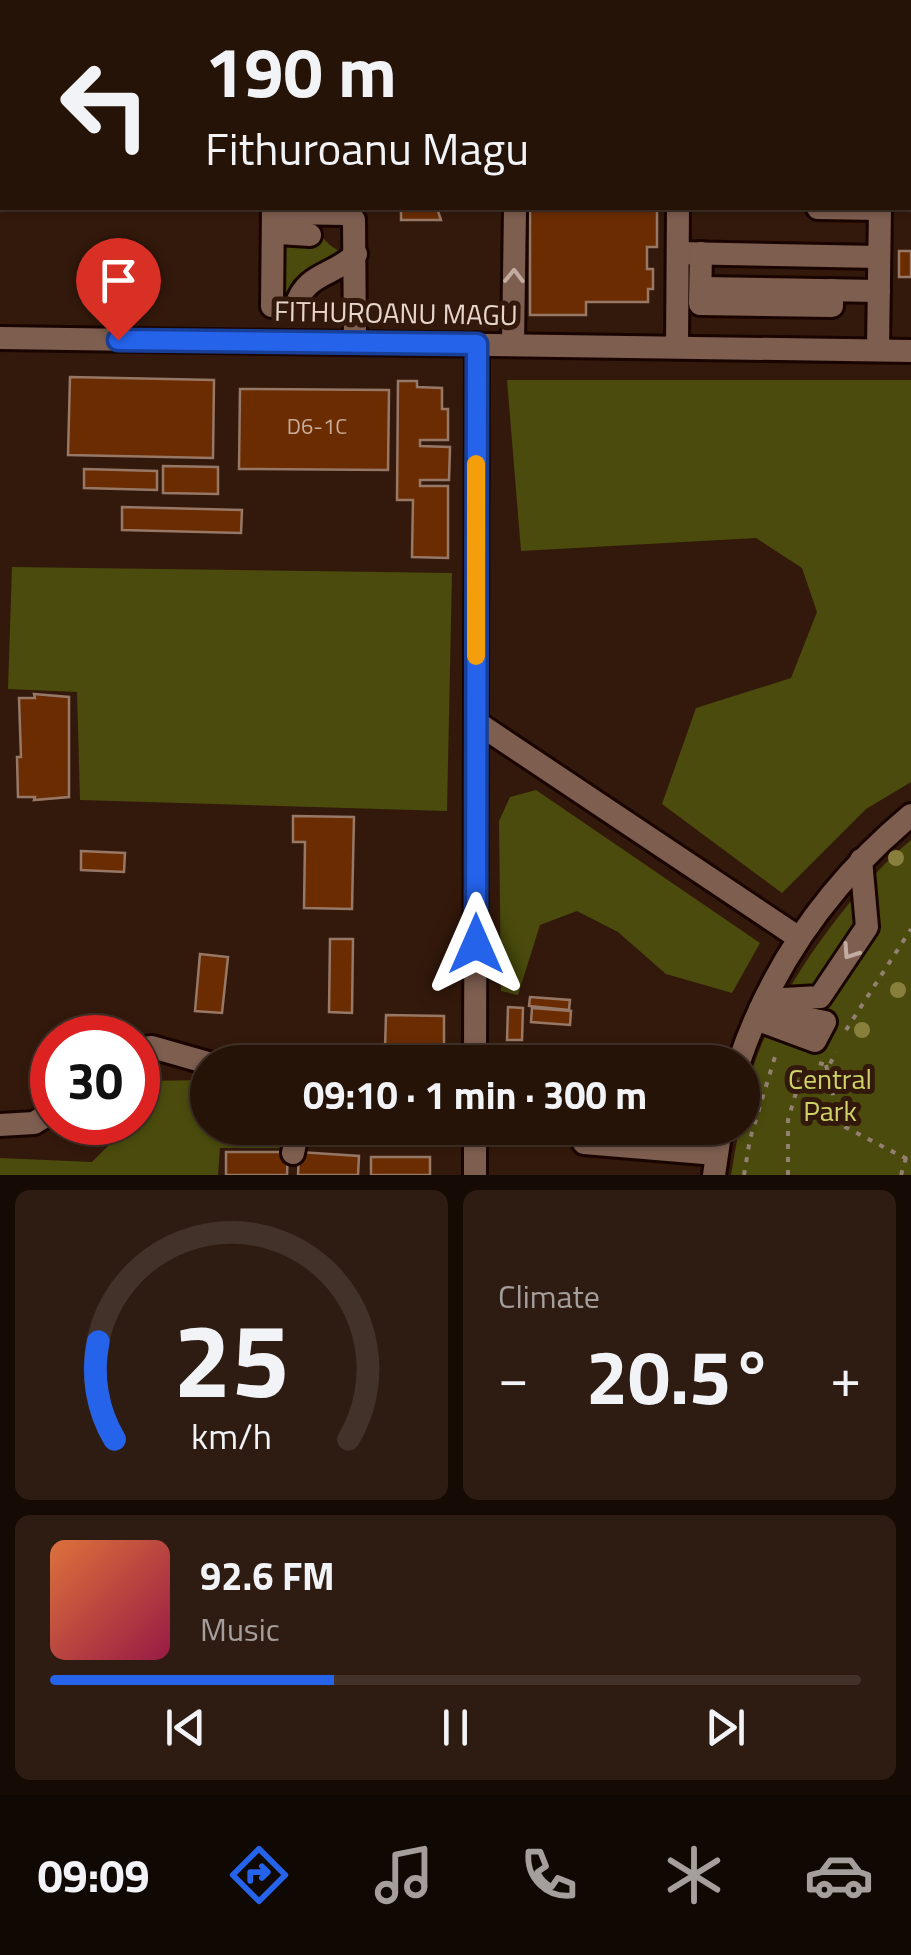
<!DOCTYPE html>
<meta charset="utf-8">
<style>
body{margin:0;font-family:"Titillium Web",sans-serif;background:#2e1c12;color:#f1f3f6;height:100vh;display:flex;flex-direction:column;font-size:38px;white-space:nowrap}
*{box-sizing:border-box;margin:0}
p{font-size:32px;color:#a49e9c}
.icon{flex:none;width:55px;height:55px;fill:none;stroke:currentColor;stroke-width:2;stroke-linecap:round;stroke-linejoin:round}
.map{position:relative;height:1175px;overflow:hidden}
.drawer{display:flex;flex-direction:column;gap:15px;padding:15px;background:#150a04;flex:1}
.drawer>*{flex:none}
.hud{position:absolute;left:0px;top:0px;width:912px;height:210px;box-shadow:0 2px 8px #0004,0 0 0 2px #423229;background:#261308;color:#f1f3f6;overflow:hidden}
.speed{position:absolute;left:30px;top:1015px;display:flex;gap:20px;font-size:50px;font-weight:700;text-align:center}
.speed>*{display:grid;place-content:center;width:130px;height:130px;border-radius:50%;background:#261308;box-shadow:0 2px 8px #0004,0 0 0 2px #423229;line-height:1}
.speed .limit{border:15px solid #d22;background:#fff;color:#111}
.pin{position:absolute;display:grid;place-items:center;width:85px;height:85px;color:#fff;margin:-102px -42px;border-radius:50% 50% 50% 0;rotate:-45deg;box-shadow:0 0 10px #0007}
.pin .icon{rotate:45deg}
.me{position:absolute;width:110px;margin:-55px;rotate:0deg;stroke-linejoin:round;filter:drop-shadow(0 0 8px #0008)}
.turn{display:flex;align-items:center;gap:35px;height:210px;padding:0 40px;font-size:45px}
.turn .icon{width:130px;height:130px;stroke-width:2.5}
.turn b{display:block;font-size:70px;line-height:85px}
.big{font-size:75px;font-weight:700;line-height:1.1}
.drawer .card{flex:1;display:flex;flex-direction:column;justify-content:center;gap:15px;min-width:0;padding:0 35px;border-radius:15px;background:#2e1c12}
.drawer .dial{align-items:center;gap:0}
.dial svg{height:260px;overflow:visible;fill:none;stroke:#423229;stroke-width:7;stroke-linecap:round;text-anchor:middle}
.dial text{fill:#f1f3f6;stroke:none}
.song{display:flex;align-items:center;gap:30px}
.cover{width:120px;height:120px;border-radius:15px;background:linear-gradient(135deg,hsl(20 70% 55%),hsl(340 70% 35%))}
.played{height:10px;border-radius:5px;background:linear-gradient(90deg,#2563eb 35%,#423229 35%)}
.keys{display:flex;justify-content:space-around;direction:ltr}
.heat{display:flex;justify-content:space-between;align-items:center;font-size:55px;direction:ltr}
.drawer .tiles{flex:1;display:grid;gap:15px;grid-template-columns:1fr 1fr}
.card:last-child{grid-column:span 2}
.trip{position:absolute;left:190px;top:1045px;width:570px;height:100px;border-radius:50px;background:#261308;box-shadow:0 2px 8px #0004,0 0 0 2px #423229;font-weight:700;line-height:100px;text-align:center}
.tabs{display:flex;height:160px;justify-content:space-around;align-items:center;background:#0f0803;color:#a49e9c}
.tabs .icon{width:70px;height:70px}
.tabs .active{color:#2563eb}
.tabs b{font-size:45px;color:#f1f3f6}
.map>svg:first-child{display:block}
.green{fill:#4a4b0c}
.water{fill:#225e63;stroke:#5d8282;stroke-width:2.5}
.building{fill:#6a2c00;stroke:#977867;stroke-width:2.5}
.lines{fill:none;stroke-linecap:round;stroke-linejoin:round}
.minor-casing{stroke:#190400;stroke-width:28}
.path{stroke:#947f73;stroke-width:4;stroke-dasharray:5 8;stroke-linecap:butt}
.minor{stroke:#7d5e4f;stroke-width:22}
.tree{fill:#887f3d}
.oneway{stroke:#c2aba0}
.route-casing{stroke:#184099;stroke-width:25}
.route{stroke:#2563eb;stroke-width:18}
.slow{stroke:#f59e0b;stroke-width:18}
.labels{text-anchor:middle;stroke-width:10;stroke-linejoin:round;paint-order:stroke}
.number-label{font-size:22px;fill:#c8ab99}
.street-label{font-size:28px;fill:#e7d5cc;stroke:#33190b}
.park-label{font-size:28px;fill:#cdd366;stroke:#33190b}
</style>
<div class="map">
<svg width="911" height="1175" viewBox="0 0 911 1175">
<rect width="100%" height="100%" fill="#33190b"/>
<!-- green -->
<g class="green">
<path d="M 318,221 C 320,238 328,246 342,252 L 289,306 L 280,306 L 281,243 L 288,226 Z"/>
<polygon points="507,380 911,380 911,782 866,809 782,893 662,804 696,708 791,678 817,612 802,568 756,538 521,551"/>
<polygon points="12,567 452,573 447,811 80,800 77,692 8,689"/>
<polygon points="536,790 760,943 732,993 666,974 618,932 577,911 540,925 518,995 501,991 499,821 510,797"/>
<path d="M 911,840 L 911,1175 L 731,1175 L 739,1128 L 742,1128 C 743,1032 841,899 911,840 Z"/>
<polygon points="207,1080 208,1128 288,1128 286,1148 220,1148 218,1175 0,1175 0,1158 92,1162 118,1136 124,1123 138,1122 138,1092 142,1081"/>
</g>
<!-- water -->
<polygon class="water" points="250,0 911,0 911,79 910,2"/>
<!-- building -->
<g class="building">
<polygon points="401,208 437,208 441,220 401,220"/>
<polygon points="530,208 657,208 657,247 647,247 647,269 653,269 653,289 648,289 648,302 586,302 586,315 530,315"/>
<rect x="899" y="251" width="12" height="26"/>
<polygon points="70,377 214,380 213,458 68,455"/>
<polygon points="398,381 417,381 417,387 442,388 442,409 448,409 448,440 420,440 420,446 450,447 449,480 420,480 420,486 448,486 448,558 412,557 413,500 397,500"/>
<polygon points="240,389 389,390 388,470 239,469"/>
<polygon points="163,466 218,467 218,494 163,493"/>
<polygon points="84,469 157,471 157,490 84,488"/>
<polygon points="122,507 242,510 241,533 122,530"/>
<polygon points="34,694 69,697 69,797 34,800 35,797 18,797 17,757 21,757 19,698 35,698"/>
<polygon points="293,816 354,817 352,909 304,908 305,842 293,842"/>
<polygon points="81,851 125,853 124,872 81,870"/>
<polygon points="330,939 353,939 352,1013 329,1012"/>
<polygon points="200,954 228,957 222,1013 195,1011"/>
<polygon points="530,997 570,1000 569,1010 529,1006"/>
<polygon points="508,1007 523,1008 522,1040 507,1040"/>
<polygon points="532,1008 571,1011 570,1025 531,1022"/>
<polygon points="386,1015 444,1016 444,1050 385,1048"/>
<rect x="506" y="1048" width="23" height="14"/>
<polygon points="587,1049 693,1058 691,1062 587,1062"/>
<rect x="506" y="1128" width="23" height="15"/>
<polygon points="595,1128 670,1128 667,1137"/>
<polygon points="226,1152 288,1152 287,1175 226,1175"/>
<polygon points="299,1152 359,1156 358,1175 298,1175"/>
<rect x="371" y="1157" width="59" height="18"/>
</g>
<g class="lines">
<defs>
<g id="minor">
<polyline points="274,208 282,213 346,214 354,220 355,343"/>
<polyline points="818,208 880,209"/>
<polyline points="273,223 279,233 310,235"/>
<polyline points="678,253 879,257"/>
<polyline points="701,253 700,304 832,306 832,290"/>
<polyline points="701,288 879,291"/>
<polyline points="272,306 273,208"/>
<path d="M 296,306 C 305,273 334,276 356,254"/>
<polyline points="0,338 911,351"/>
<polyline points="513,345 515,208"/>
<polyline points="677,347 678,208"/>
<polyline points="878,350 880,208"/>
<polyline points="476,722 799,938"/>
<polyline points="765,1000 820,997 867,927 861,860"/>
<polyline points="756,1019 815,1041 825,1022 760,1009"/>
<polyline points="138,1049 152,1047 208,1063"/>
<polyline points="475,1062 477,344"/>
<path d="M 739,1062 C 772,964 832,881 911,815"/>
<polyline points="0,1125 34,1123 52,1112"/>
<polyline points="584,1143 716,1154"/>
<polyline points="293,1153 298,1128"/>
<polyline points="475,1175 475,1128"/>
<polyline points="714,1175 721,1128"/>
</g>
</defs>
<!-- minor casing -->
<use href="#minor" class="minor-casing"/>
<!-- path -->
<g class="path">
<polyline points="846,1030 911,929"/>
<polyline points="819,1063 829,1066 836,1052"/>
<polyline points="826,1065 838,1116 845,1127 911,1161"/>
<polyline points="744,1175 750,1139 777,1050"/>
<polyline points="788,1175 788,1120 797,1089 800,1061"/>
<polyline points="901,1175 906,1158"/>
</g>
<!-- minor -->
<use href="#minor" class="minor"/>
</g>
<!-- trees -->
<g class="tree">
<circle cx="896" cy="858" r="8"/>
<circle cx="898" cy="990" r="8"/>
<circle cx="862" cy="1030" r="8"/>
</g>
<!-- one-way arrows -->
<defs><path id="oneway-chevron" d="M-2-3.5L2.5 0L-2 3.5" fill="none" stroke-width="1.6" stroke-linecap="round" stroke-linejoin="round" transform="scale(2.5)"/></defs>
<g class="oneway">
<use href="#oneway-chevron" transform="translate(514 276) rotate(-89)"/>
<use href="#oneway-chevron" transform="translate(850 952) rotate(124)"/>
</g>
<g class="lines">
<defs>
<polyline id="route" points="118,340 477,344 476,944"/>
</defs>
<!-- route casing -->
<use href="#route" class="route-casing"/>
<!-- route -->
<use href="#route" class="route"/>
<!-- slow -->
<polyline class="slow" points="476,656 476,464"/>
</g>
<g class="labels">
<!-- number labels -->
<g class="number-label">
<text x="317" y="434">D6-1C</text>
</g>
<!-- street labels -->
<g class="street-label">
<text transform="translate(396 313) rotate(1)" y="10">FITHUROANU MAGU</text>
</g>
<!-- park labels -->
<g class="park-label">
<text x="830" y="1089">Central<tspan x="830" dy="32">Park</tspan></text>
</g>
</g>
</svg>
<div class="speed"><div class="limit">30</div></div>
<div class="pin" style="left:118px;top:340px;background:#d93025"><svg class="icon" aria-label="arrive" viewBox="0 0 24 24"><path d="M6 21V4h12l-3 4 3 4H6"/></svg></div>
<svg class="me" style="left:476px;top:944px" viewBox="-20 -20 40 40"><path d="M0-17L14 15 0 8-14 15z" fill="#2563eb" stroke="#fff" stroke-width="4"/></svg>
<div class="trip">09:10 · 1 min · 300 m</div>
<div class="hud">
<div class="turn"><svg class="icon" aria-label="left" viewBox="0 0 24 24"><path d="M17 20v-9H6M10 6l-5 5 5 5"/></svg><div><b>190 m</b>Fithuroanu Magu</div></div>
</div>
</div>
<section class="drawer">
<div class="tiles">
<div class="card dial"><svg viewBox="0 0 100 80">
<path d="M14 69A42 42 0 1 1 86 69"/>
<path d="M14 69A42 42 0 0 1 9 39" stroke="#2563eb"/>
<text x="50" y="56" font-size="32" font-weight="700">25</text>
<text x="50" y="72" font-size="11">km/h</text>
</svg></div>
<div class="card"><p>Climate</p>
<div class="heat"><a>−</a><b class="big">20.5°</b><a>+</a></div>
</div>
<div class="card">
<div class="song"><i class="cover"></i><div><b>92.6 FM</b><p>Music</p></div></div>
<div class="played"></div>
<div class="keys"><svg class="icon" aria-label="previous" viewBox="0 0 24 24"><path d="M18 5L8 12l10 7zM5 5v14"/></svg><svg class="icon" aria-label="pause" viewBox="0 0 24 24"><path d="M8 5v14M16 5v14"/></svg><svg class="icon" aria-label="next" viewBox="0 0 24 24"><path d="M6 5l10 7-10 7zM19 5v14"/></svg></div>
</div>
</div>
</section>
<nav class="tabs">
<b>09:09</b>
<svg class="icon active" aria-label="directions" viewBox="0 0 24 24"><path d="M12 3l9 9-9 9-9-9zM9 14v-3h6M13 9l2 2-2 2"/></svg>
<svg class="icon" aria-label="music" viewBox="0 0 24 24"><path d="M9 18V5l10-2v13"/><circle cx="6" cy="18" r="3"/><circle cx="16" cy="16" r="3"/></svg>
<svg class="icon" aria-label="phone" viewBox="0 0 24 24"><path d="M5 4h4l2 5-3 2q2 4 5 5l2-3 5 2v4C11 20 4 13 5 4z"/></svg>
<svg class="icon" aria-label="climate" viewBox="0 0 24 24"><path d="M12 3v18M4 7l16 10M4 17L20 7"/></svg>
<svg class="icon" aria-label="car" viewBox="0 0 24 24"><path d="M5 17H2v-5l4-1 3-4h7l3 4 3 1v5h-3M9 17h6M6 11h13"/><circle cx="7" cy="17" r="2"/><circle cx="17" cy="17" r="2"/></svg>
</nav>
